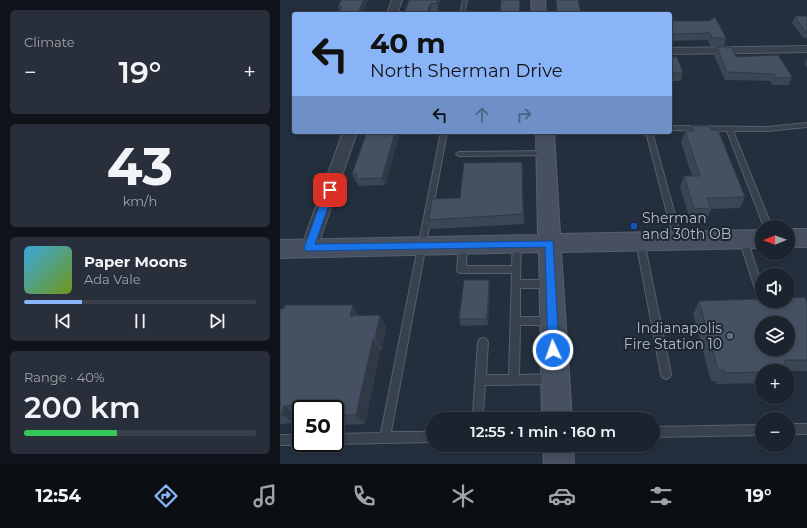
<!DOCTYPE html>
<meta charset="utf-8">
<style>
body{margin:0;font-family:Montserrat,sans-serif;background:#282f3a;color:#f1f3f6;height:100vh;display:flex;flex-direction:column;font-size:15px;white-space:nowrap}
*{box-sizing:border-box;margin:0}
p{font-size:13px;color:#a0a4aa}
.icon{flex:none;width:22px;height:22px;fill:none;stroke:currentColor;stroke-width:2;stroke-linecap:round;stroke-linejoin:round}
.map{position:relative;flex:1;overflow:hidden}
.drawer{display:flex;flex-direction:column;gap:10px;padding:10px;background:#0f1319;width:280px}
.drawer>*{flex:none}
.top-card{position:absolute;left:12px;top:12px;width:380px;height:122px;border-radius:4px;box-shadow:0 2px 6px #0003,0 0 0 1px #39404a;background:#8ab4f8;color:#111;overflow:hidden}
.needle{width:26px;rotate:269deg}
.controls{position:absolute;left:475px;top:220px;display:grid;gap:8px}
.controls a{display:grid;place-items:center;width:40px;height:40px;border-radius:50%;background:#1b232e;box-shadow:0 2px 6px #0003,0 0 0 1px #39404a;font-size:20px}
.speed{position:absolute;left:12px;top:400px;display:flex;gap:8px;font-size:20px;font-weight:700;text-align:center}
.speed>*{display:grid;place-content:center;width:52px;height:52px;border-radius:50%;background:#1b232e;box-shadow:0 2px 6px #0003,0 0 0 1px #39404a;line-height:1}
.speed .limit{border:2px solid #111;border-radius:6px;background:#fff;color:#111}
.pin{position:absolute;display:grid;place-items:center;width:34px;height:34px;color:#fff;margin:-17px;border-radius:8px;box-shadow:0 2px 6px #0006}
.me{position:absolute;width:44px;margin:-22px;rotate:357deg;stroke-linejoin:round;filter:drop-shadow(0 0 3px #0008)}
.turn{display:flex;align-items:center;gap:14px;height:84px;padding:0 12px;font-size:18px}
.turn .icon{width:52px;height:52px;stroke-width:2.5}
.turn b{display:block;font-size:28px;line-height:34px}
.lanes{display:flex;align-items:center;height:38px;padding:0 12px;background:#0003;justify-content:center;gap:20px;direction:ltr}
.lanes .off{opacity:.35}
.big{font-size:30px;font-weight:600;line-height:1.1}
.drawer .widget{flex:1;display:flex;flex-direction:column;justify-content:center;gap:6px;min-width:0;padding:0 14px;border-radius:6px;background:#282f3a}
.drawer .dial{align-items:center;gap:0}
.dial b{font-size:52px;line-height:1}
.song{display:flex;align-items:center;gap:12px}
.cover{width:48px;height:48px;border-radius:6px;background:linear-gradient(135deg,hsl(200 70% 55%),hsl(80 70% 35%))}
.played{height:4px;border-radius:2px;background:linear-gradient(90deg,#8ab4f8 25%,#39404a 25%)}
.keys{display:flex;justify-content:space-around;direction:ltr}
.heat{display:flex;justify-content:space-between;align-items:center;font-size:22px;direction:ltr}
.charge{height:6px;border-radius:3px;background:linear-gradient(90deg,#34c759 40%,#39404a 0)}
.trip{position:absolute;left:146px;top:412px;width:234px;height:40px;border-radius:20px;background:#1b232e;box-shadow:0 2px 6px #0003,0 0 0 1px #39404a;font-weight:600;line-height:40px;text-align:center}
.menu{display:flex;height:64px;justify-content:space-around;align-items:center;background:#0b0e12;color:#a0a4aa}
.menu .icon{width:28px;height:28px}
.menu .current{color:#8ab4f8}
.menu b{font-size:18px;color:#f1f3f6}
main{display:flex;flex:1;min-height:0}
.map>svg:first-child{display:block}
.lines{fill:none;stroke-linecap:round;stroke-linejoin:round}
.service-casing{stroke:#565f6c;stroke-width:2}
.minor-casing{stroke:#565f6c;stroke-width:2}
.secondary-casing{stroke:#565f6c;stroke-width:2}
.service{fill:#38414e;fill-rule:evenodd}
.minor{fill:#38414e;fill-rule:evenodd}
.secondary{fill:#465061;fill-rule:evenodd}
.wall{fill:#3b4654}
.shaded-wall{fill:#303945}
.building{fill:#455162;stroke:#303945;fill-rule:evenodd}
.route{fill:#1a73e8;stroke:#114b97}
.transit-dot{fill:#1a4fb4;stroke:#1d2633;stroke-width:1.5}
.service-dot{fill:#5c6f8a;stroke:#1d2633;stroke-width:1.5}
.labels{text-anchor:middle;stroke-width:4;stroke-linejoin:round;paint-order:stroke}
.poi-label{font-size:14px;fill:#b4bcc9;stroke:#1d2633;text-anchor:start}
</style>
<main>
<section class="drawer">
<div class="widget"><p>Climate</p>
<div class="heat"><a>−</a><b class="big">19°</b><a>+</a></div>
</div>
<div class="widget dial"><b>43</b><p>km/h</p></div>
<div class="widget">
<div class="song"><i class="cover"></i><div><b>Paper Moons</b><p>Ada Vale</p></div></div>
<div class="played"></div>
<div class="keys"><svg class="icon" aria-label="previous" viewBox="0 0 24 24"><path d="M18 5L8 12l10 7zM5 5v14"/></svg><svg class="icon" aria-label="pause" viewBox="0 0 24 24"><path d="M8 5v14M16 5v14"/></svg><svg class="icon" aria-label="next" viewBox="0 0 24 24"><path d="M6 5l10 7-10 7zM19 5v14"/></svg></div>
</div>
<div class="widget"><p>Range · 40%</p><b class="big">200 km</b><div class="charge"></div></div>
</section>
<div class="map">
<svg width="527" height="464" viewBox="0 0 527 464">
<rect width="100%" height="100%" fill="#242f3e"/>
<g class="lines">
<defs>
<g id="service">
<polygon points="183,0 187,0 184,14 180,14"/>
<polygon points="527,123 527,127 487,131 453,131 492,227 484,227 447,131 390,130 390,126 487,127"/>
<polygon points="161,132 167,132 111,432 153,432 153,442 55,444 52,443 55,443 55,434 101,433"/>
<polygon points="366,132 372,132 402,240 401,242 395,242 394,240"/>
<polygon points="266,151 269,153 268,155 179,156 176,154 179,152"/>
<polygon points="463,236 466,237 467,239 482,285 481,299 478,298 477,295 459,239 460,237"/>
<polygon points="360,238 363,239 364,241 391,374 390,377 386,379 382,377 381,374 356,241 357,239"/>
<polygon points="237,241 240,242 241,244 240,280 270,280 273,281 274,284 273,287 270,288 240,288 240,317 271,317 274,318 276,321 274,324 271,325 240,325 239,375 272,374 276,376 277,379 276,382 272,384 205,385 203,413 202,417 198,418 194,417 193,413 198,342 200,339 203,338 206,339 208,342 206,375 229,375 232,273 181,273 178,272 177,270 179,245 180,243 186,243 187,245 186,266 232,266 233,244 234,242"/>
<rect x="508" y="424" width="19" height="10"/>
<polygon points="482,425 482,435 373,437 373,427"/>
<polygon points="0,435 21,435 21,443 25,443 21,445 0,445"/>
</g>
<g id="minor">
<polygon points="112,0 122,0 117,14 107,14"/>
<polygon points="527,46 527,52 390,54 390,48"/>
<polygon points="63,132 77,132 37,248 35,253 29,254 23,253 21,248"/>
</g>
<g id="secondary">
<polygon points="251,0 265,0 266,14 252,14"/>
<polygon points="256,132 274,132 280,234 482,230 482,248 281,252 292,419 262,419 259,252 0,258 0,240 258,235"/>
<rect x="508" y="229" width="19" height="18"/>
<polygon points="263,445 293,445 294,464 264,464"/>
</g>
</defs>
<!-- service casing -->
<use href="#service" class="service-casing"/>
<!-- minor casing -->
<use href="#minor" class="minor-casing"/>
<!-- secondary casing -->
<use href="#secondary" class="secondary-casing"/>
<!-- service -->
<use href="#service" class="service"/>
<!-- minor -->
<use href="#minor" class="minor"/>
<!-- secondary -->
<use href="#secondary" class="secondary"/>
</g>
<!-- wall -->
<g class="wall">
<polygon points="61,0 88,0 82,14 59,14 60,12 58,7"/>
<polygon points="160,0 158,11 151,11 151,14 124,14"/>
<polygon points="276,0 298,0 301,14 277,14"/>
<polygon points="515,16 527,16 527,38 523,38 512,23"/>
<polygon points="390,21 446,38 444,46 430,46 428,40 391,41 390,39"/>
<polygon points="437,47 456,57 512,77 509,85 493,85 490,81 445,80 434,55"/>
<polygon points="390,57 403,73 401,81 390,81"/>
<polygon points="527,59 527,68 524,64"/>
<polygon points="412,126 432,130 465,197 460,208 431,209 427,219 410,220 400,187 404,176 412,176 401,142 405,131 410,131"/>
<polygon points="87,132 120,132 105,185 79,186 77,182 76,182 72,174"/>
<polygon points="242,162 244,224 151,229 149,220 180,198"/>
<polygon points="209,280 210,287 208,325 181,326 179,319"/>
<polygon points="419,301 527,302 527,371 482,371 482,383 437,384 436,381 431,381 413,314"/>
<polygon points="0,309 80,316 100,315 106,327 102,350 100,350 85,424 59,425 55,420 55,409 21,409 21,415 16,415 13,423 0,424"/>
</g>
<!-- shaded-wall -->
<g class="shaded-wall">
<polygon points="84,0 88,0 82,14 77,14"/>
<polygon points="157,0 160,0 158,11 157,3"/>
<polygon points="150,4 151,11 151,14 143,14"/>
<polygon points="115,132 120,132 105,185 102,178"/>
<polygon points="209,280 210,287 208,325 207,319"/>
<polygon points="73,305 80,317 70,316"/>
<polygon points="100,315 106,327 102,350 95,339"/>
<polygon points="93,339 100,350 85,424 76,415"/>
<polygon points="4,406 16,415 13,423 2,414"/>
</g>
<!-- building -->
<g class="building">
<polygon points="61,0 84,0 77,14 59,14 62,7 58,7"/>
<polygon points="129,0 157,0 157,3 150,4 148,11 143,13 143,14 124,14"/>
<polygon points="221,0 240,0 239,13 240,14 220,14"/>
<polygon points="276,0 298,0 301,14 277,14"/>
<polygon points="515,16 527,16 527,32 525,32"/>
<polygon points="435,17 446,38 432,38 430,33 393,34 390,27 390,21 429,21"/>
<polygon points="437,47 451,47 456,57 498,55 512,77 496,78 494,74 447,72"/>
<polygon points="390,57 397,57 403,73 390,73"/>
<polygon points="412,126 430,126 432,130 438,130 465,197 427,198 431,208 414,209 404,176 420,176 405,131 414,131"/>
<polygon points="87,132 115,132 102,178 76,179 77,174 72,174"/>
<polygon points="242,162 243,214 149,220 152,199 180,198 184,163"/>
<polygon points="184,280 209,280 207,319 179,319"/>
<path d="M 525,297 L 527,302 L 527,360 L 504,360 L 507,371 L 482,371 L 482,372 L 445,373 L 444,370 L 438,370 L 419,301 L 482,299 L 482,301 L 508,301 L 508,298 ZM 482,323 L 508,323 L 508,349 L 482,349 Z"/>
<polygon points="5,305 73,305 70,316 100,315 95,339 93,339 76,415 55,415 55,409 52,409 53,405 4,406 2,414 0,414 0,309 3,309"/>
</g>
<!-- route -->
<polygon class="route" points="50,187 54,190 35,244 273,241 279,350 277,353 273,355 269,353 268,350 265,247 26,251 24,248 45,190"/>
<!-- markers -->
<rect class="transit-dot" x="350" y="222" width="8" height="8" rx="2"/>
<circle class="service-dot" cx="450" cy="336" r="4"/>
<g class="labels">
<!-- poi labels -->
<g class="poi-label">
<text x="362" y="223">Sherman<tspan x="362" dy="16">and 30th OB</tspan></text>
<text x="442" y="333" text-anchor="end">Indianapolis<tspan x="442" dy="16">Fire Station 10</tspan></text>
</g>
</g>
</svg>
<div class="controls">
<a><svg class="needle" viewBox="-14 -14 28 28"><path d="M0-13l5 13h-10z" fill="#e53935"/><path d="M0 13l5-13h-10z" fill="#a0a4aa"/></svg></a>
<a><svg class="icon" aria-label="sound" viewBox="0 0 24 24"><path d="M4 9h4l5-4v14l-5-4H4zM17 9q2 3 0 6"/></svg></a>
<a><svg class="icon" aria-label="layers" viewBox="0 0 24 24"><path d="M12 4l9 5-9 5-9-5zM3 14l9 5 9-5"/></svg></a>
<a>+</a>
<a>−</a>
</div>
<div class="speed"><div class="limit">50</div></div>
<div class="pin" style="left:50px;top:190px;background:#d93025"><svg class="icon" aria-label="arrive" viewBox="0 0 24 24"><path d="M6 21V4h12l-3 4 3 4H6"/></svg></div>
<svg class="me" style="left:273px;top:350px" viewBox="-20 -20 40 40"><circle r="17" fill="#1a73e8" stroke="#fff" stroke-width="3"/><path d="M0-11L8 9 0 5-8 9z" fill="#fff"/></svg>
<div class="trip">12:55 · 1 min · 160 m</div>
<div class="top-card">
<div class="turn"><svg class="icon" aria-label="left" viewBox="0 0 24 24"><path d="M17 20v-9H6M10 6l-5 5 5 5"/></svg><div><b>40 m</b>North Sherman Drive</div></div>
<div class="lanes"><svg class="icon" aria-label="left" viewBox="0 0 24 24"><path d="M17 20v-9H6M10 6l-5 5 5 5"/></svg><svg class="icon off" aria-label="ahead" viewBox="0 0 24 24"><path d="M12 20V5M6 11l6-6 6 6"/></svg><svg class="icon off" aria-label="right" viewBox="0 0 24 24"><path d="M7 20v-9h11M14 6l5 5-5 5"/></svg></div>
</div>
</div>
</main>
<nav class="menu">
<b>12:54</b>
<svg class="icon current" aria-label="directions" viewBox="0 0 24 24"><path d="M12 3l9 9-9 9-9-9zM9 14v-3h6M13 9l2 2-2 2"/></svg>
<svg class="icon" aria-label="music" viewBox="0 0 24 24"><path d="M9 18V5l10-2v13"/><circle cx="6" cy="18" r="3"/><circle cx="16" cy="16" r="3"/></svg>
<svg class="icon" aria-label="phone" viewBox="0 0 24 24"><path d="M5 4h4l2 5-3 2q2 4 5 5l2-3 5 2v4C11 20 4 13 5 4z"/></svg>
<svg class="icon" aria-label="climate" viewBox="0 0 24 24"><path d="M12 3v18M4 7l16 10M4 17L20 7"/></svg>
<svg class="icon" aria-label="car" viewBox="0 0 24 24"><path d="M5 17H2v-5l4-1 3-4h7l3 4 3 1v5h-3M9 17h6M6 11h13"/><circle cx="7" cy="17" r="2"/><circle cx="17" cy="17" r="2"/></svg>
<svg class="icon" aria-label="filters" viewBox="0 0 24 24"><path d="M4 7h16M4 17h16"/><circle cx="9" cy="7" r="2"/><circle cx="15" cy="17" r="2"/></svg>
<b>19°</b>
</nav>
